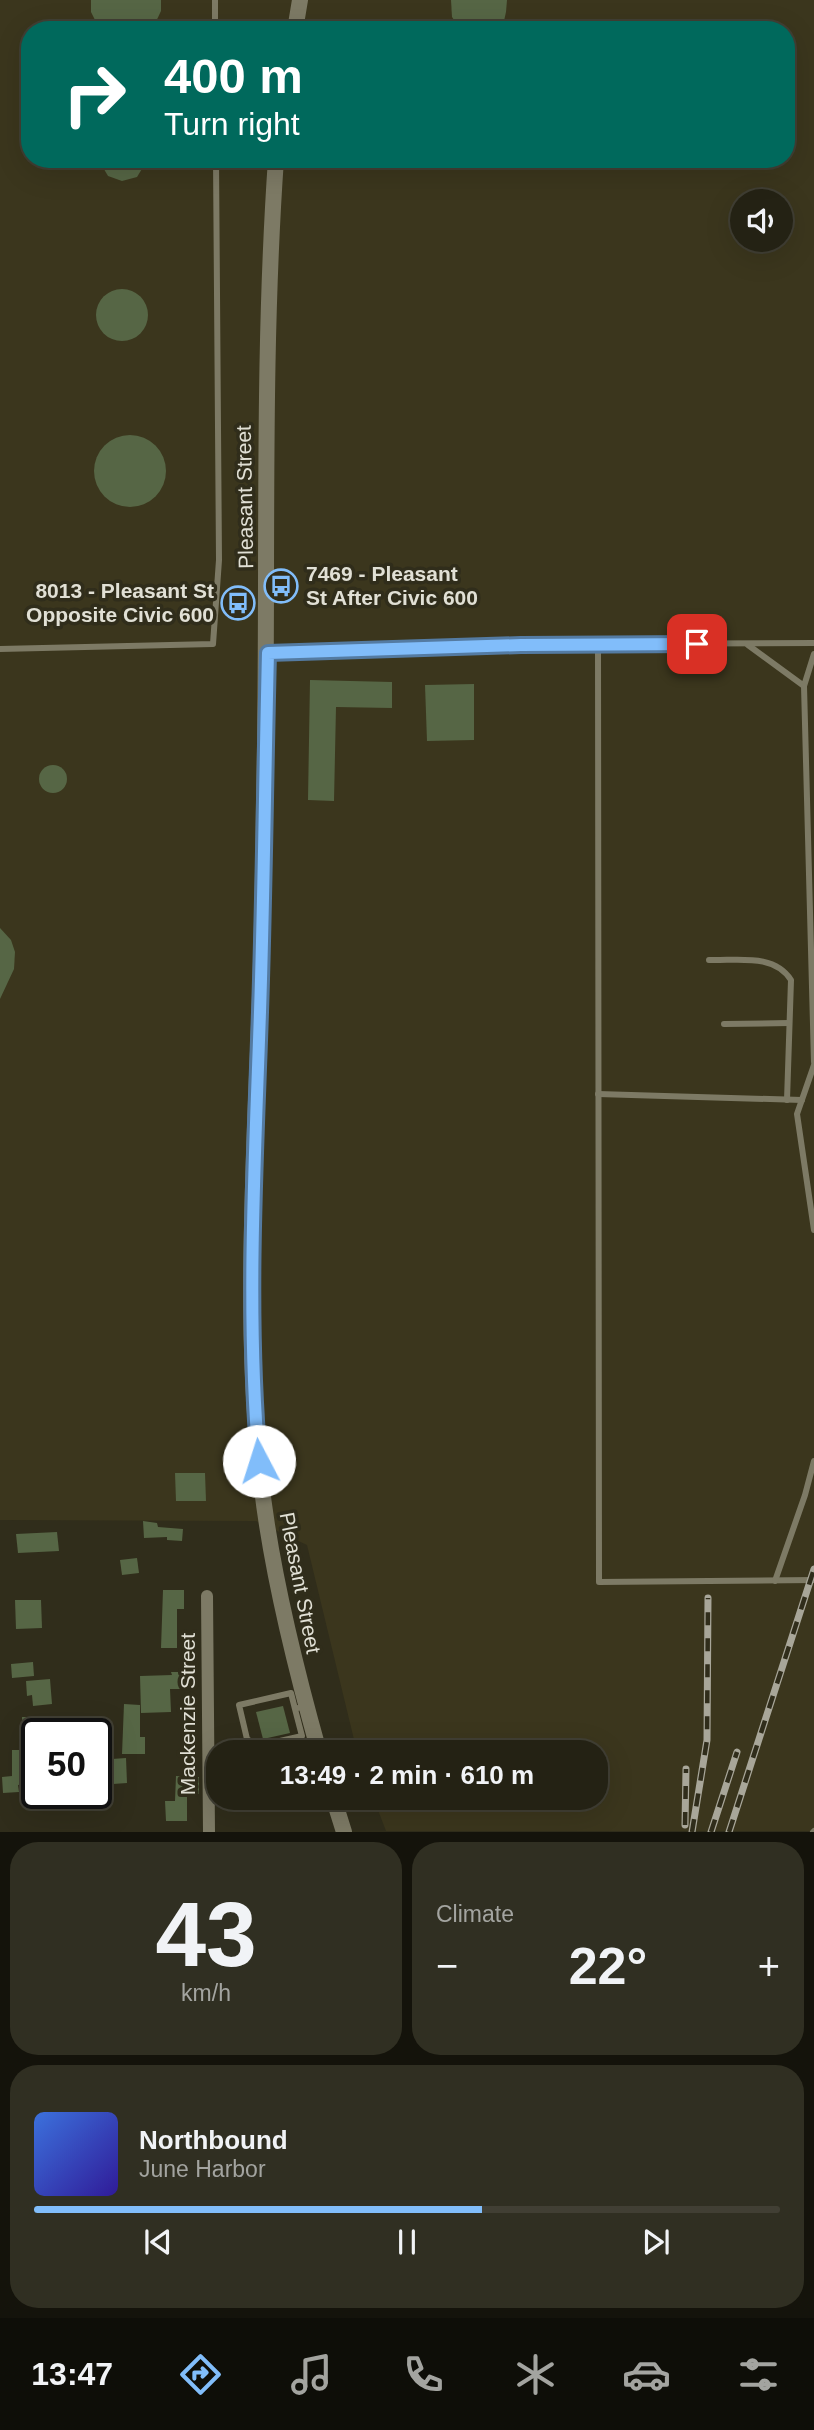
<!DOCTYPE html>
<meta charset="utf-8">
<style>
body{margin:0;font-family:Helvetica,sans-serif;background:#302f22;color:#f1f3f6;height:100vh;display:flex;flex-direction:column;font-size:26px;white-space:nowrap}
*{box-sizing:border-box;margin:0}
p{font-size:23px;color:#a3a4a0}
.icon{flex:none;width:38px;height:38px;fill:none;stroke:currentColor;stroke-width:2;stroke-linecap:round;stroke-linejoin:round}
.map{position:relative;height:1832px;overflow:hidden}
.drawer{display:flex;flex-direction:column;gap:10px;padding:10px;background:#14130b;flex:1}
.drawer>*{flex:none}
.guide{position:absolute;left:21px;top:21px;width:774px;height:147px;border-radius:28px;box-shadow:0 7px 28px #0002,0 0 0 2px #413f34;background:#00695c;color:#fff;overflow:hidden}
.tools{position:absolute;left:730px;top:189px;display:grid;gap:14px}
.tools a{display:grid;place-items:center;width:63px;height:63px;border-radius:50%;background:#242214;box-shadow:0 7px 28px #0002,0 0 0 2px #413f34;font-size:35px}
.speed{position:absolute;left:21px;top:1718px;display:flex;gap:14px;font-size:35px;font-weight:700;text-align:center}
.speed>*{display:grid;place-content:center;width:91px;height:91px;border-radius:50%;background:#242214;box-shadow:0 7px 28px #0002,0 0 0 2px #413f34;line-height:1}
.speed .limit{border:4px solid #111;border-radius:10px;background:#fff;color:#111}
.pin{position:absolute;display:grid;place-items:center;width:60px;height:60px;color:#fff;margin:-30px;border-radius:14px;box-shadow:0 4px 10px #0006}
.me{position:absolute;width:77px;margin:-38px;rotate:355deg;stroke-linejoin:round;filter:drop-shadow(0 0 5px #0008)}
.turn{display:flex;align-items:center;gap:24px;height:147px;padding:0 28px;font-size:32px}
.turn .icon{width:91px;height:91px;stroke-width:2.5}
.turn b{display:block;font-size:49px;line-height:60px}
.big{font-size:52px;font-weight:800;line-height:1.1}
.drawer .tile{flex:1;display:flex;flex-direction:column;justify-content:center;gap:10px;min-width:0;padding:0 24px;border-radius:28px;background:#302f22}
.drawer .dial{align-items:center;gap:0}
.dial b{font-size:91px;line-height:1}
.song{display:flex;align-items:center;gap:21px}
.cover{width:84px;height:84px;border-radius:10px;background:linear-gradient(135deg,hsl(220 70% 55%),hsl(250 70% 35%))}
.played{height:7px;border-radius:4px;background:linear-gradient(90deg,#81bdfa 60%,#413f34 60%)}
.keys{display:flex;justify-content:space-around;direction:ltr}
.heat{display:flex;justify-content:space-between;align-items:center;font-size:38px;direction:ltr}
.drawer .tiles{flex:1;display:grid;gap:10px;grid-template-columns:1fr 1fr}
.tile:last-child{grid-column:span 2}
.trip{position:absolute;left:206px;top:1740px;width:402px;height:70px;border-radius:28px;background:#242214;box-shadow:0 7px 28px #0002,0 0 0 2px #413f34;font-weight:800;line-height:70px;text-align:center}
.menu{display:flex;height:112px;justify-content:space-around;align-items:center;background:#0e0e08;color:#a3a4a0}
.menu .icon{width:49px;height:49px}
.menu .active{color:#81bdfa}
.menu b{font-size:32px;color:#f1f3f6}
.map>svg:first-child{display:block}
.built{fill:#3b361d;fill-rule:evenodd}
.building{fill:#566645}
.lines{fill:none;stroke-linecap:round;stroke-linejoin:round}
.lane{stroke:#7d7a65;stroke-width:6}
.street{stroke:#7d7a65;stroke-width:12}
.secondary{stroke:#7d7a65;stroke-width:16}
.rail-casing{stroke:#a8a699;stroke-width:7}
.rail{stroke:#302d1b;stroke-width:4.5;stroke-dasharray:13;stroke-linecap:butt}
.route-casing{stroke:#547ba2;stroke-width:18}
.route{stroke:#81bdfa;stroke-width:12}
.labels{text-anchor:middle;stroke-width:7;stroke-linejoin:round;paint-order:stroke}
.street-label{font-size:21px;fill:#e1e0d5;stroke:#302d1b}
.poi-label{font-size:21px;font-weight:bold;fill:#e1e0d5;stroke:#302d1b;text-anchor:start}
</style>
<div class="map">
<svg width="814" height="1832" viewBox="0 0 814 1832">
<rect width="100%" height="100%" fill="#302d1b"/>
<!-- built -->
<path class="built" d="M 0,0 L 814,0 L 814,1831 L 386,1831 L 373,1797 L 597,1797 L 597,1752 L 357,1752 L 307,1545 L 256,1521 L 0,1520 ZM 30,30 L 786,30 L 786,159 L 30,159 ZM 742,201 L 780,201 L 780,240 L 742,240 Z"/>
<!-- building -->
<g class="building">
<polygon points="91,0 161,0 161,11 152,30 100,30 91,12"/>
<polygon points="451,0 507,0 506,12 504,21 496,30 461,30 452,17"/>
<polygon points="98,159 148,159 137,177 122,181 108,176"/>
<circle cx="122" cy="315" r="26"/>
<circle cx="130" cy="471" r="36"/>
<polygon points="310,680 392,682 392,708 336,707 334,801 308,800"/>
<polygon points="474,684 474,740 427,741 425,685"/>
<circle cx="53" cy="779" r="14"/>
<polygon points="0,928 11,940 15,952 14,969 0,999"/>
<polygon points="175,1473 205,1473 206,1501 176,1501"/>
<polygon points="143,1521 157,1523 158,1527 183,1529 182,1541 167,1540 167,1537 144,1538"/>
<polygon points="57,1532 59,1551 18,1553 16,1534"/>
<polygon points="137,1558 139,1573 122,1575 120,1560"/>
<polygon points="163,1590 184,1590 184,1609 177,1609 177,1648 161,1648"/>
<polygon points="15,1600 41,1600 42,1628 16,1629"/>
<polygon points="33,1662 34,1676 12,1678 11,1664"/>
<polygon points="171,1672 187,1672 188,1689 170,1689 171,1712 141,1713 140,1676 172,1675"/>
<polygon points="50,1679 52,1704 33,1706 32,1695 27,1696 26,1681"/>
<polygon points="124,1704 140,1705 140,1737 145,1737 145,1754 122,1754"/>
<polygon points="283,1706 290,1733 263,1739 256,1712"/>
<polygon points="22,1717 42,1717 43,1734 37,1734 37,1738 34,1738 33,1773 25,1773 24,1763 25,1784 18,1785 19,1792 3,1793 2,1777 12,1776 12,1750 23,1750"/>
<polygon points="126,1758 127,1783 113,1784 112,1759"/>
<polygon points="176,1776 199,1777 199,1794 187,1794 187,1821 166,1821 165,1801 175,1801"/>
</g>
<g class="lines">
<!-- lane -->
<g class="lane">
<polyline points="215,0 215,30"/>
<polyline points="598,644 599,1582 814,1580"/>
<polyline points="748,645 804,686 814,654"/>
<polyline points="0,649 213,644 219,560 216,159"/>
<polyline points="268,653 572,644 814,643"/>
<polyline points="804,686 814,1062"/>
<path d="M 709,960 C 737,961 774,953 791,980 L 787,1100"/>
<polyline points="724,1024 789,1023"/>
<polyline points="814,1065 797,1114 814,1230"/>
<polyline points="598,1094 802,1100"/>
<polyline points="775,1581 805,1495 814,1461"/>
<polyline points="295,1709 291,1693 239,1705 247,1739 258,1746 302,1736 295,1709 304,1706"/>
<polyline points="813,1832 814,1831"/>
</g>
<!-- street -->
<polyline class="street" points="207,1596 209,1832"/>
<!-- secondary -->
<g class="secondary">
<polyline points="295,30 300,0"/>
<path d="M 276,159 C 261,373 269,588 264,802 C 263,893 261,984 257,1075 C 251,1225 244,1377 267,1525 C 279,1602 298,1677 319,1752"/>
<polyline points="333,1797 344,1832"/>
</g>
<defs>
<g id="rail">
<polyline points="685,1825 686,1769"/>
<polyline points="692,1832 707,1740 708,1598"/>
<polyline points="711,1832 737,1752"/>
<polyline points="729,1832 814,1569"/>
</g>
</defs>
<!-- rail casing -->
<use href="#rail" class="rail-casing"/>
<!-- rail -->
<use href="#rail" class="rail"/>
</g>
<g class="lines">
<defs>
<path id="route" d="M 259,1461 C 246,1312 255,1162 260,1012 C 264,893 265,773 268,653 L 521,645 L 697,644"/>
</defs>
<!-- route casing -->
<use href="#route" class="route-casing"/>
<!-- route -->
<use href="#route" class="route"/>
</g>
<!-- icons -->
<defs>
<symbol id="bus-ring" viewBox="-11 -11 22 22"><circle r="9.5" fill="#302d1b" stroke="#81bdfa" stroke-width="1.5"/><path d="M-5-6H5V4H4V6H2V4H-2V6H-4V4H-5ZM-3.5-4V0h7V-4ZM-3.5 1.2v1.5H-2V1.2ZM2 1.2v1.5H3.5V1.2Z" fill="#81bdfa"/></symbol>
</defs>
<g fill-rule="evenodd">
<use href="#bus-ring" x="262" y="567" width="38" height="38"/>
<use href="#bus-ring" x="219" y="584" width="38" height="38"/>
</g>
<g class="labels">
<!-- street labels -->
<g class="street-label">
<text transform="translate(245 497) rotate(-91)" y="7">Pleasant Street</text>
<text transform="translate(300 1583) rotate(79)" y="7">Pleasant Street</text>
<text transform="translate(188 1714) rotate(-90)" y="7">Mackenzie Street</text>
</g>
<!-- poi labels -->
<g class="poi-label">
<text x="306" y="581">7469 - Pleasant<tspan x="306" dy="24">St After Civic 600</tspan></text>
<text x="214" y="598" text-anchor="end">8013 - Pleasant St<tspan x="214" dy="24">Opposite Civic 600</tspan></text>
</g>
</g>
</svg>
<div class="tools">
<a><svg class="icon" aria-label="sound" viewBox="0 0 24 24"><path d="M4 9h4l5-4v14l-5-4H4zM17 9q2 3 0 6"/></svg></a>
</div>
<div class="speed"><div class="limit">50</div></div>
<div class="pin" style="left:697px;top:644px;background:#d93025"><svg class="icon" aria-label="arrive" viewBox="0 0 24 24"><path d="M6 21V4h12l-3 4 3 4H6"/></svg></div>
<svg class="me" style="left:259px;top:1461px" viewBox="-20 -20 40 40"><circle r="19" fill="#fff"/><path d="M0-13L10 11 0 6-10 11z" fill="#81bdfa"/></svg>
<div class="trip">13:49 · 2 min · 610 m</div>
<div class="guide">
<div class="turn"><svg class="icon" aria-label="right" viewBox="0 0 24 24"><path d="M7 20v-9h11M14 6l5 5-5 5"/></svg><div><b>400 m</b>Turn right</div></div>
</div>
</div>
<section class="drawer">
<div class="tiles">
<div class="tile dial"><b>43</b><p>km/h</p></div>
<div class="tile"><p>Climate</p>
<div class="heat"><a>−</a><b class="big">22°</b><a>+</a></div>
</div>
<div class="tile">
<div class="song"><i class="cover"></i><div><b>Northbound</b><p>June Harbor</p></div></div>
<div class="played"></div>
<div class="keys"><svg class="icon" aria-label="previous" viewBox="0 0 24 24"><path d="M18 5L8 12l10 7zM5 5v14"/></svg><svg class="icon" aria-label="pause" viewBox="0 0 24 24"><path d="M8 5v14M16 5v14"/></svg><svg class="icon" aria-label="next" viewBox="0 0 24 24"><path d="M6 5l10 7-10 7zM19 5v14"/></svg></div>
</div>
</div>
</section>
<nav class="menu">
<b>13:47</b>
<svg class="icon active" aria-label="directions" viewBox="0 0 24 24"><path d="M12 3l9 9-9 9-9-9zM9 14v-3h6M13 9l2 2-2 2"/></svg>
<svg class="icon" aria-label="music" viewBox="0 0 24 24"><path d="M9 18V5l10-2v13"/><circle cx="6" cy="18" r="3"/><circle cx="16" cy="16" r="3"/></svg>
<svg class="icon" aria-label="phone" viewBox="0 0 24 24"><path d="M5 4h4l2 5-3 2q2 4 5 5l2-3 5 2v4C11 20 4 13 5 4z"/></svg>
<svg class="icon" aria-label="climate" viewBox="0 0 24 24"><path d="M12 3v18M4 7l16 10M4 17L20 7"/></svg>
<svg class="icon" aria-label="car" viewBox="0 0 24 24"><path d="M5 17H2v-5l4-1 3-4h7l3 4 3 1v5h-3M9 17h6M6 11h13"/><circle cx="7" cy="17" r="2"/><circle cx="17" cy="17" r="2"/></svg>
<svg class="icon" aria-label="filters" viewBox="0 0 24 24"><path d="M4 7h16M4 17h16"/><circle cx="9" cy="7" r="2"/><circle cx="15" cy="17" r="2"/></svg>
</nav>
